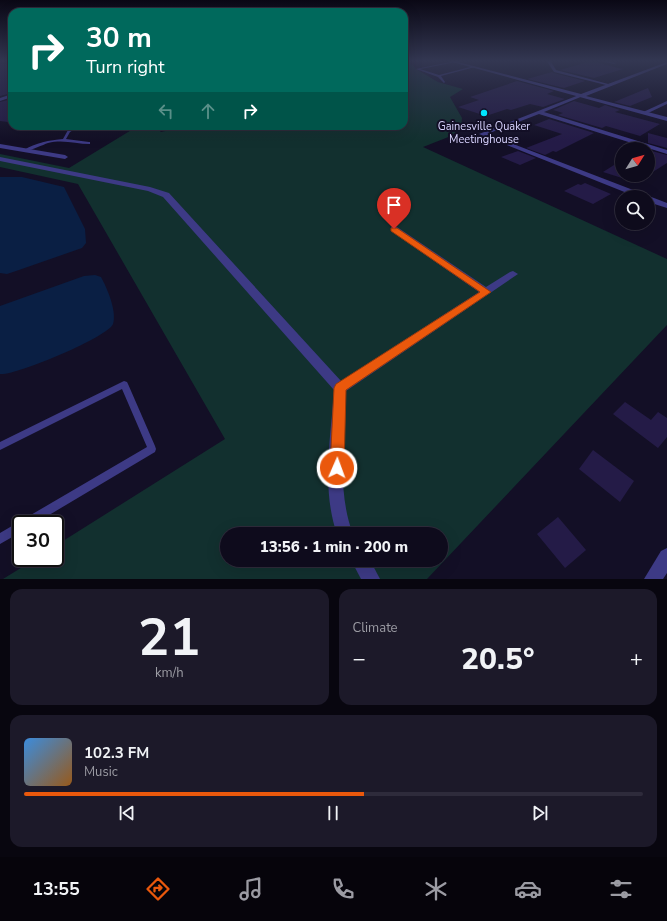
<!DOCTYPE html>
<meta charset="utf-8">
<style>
body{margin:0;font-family:"Nunito Sans",sans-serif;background:#1c1929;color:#f1f3f6;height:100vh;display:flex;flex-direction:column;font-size:15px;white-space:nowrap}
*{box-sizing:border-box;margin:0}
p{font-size:13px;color:#9b9ba3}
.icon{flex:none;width:22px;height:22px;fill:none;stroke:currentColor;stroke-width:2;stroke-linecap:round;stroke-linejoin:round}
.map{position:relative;height:579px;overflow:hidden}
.details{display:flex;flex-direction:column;gap:10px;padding:10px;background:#08060f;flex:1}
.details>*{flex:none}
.hud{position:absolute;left:8px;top:8px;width:400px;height:122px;border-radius:12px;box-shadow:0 4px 16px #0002,0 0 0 1px #2e2b3b;background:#00695c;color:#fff;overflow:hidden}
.needle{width:26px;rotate:53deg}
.fabs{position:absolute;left:615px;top:142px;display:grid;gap:8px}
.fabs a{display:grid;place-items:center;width:40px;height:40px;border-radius:50%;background:#0e0b1c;box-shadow:0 4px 16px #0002,0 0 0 1px #2e2b3b;font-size:20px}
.speed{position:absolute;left:12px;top:515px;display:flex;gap:8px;font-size:20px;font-weight:700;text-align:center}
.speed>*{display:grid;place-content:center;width:52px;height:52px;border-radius:50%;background:#0e0b1c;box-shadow:0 4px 16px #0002,0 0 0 1px #2e2b3b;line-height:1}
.speed .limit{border:2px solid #111;border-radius:6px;background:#fff;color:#111}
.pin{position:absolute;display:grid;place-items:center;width:34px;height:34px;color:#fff;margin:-41px -17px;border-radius:50% 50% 50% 0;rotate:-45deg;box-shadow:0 0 4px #0007}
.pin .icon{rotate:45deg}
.me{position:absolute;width:44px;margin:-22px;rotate:2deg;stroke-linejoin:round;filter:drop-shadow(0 0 3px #0008)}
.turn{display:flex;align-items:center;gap:14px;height:84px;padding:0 12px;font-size:18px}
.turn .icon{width:52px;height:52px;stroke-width:2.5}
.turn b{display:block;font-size:28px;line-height:34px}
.lanes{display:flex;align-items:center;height:38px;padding:0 12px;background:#0003;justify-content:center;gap:20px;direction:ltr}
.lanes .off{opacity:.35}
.big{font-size:30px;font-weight:800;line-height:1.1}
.details .widget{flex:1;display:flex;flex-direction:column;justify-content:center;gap:6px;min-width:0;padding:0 14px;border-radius:12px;background:#1c1929}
.details .dial{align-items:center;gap:0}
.dial b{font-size:52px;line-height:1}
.song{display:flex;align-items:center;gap:12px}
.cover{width:48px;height:48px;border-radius:6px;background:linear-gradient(135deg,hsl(210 70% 55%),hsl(30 70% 35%))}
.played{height:4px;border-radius:2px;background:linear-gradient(90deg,#ea580c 55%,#2e2b3b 55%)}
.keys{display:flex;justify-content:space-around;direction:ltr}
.heat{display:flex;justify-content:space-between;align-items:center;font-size:22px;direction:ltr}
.details .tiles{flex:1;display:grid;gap:10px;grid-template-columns:1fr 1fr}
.widget:last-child{grid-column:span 2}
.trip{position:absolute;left:220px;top:527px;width:228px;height:40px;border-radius:20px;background:#0e0b1c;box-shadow:0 4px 16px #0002,0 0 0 1px #2e2b3b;font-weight:800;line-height:40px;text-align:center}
.tab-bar{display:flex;height:64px;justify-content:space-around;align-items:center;background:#06040b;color:#9b9ba3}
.tab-bar .icon{width:28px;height:28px}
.tab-bar .selected{color:#ea580c}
.tab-bar b{font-size:18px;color:#f1f3f6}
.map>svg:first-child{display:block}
.green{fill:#12302f;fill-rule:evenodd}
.water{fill:#0a1f44}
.building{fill:#241b47}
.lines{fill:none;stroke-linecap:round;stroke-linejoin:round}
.service{fill:#3d3a85;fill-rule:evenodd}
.minor{fill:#3d3a85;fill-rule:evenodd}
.tertiary{fill:#3d3a85;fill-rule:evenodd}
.route{fill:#ea580c;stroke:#983908}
.poi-dot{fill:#00e5ff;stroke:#130f26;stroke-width:1.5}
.labels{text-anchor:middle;stroke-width:4;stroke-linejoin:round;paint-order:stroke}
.far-poi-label{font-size:11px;fill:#d9d4ff;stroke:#130f26}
</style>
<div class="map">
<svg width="667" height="579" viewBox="0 0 667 579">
<rect width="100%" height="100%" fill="#130f26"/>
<!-- green -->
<path class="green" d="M 404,62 L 413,65 L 416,69 L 438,82 L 463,89 L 450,97 L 462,118 L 461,128 L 451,136 L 423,147 L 667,259 L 667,325 L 427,579 L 3,579 L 37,558 L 55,558 L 55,546 L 225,439 L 78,184 L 0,167 L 0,154 L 69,168 L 138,126 L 155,126 L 161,132 L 187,126 L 404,126 ZM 227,534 L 441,534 L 441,560 L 227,560 Z"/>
<!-- water -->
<g class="water">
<polygon points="0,177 22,177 64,187 85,229 86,243 82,248 16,271 7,274 0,273"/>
<path d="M 95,275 L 101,277 C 107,288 117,311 113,324 C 108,337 15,376 0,374 L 0,306 L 84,276 Z"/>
</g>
<!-- building -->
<g class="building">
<polygon points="591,61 618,68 623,69 594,78 560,70"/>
<polygon points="0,64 12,64 12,93 0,96"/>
<polygon points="552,72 554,73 585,81 564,88 527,79"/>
<polygon points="517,81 554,91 547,94 565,99 543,107 530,104 511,110 507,109 486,116 458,107 479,100 470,97"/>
<polygon points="648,88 652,97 630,106 614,102"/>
<polygon points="12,99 12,120 8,122 0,121 0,102"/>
<polygon points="574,101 599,108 605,105 620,110 615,112 660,124 640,136 606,126 602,128 558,115 563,113 553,110"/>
<polygon points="549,119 594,133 556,152 553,151 545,155 526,148 562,134 534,125"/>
<polygon points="648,133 667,138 667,148 648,143"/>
<polygon points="648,150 667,155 667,163 648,175"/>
<polygon points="518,151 536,158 520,165 501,157"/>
<polygon points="614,165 622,168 622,178 603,172"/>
<polygon points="585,183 611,194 593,204 564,191 578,184 581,185"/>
<polygon points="625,402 651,420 658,412 667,418 667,437 658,448 613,414"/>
<polygon points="593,450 634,481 620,502 579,469"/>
<polygon points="558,517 586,550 565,568 537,534"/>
</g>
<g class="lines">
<!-- service -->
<g class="service">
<polygon points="456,62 420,69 439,75 474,66 475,67 441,76 445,82 444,83 438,77 416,69 455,61"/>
<path d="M 76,126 L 80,126 L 70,132 L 66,139 L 89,142 L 90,142 L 90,144 C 76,144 63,139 48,143 C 42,145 29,152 24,150 C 35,143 50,140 63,139 L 68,130 Z"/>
<polygon points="124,381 127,382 128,384 155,446 156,449 155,452 34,524 21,524 21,532 0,544 0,533 147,447 122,389 0,450 0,442"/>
</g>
<!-- minor -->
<g class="minor">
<polygon points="461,60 467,60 455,63 453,62"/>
<polygon points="546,60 550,60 556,70 612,85 610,86 554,72"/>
<polygon points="596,60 602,60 616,63 614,64"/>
<polygon points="12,94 12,97 0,101 0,98"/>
<polygon points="579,95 583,96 544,112 667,150 667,154 539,114 487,134 667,203 667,208 648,202 648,197 637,197 479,134"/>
<polygon points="667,101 667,104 646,114 641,113"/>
<polygon points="0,144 65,155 68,157 65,159 0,148"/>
<path d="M 0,157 L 150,187 L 169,193 L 341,381 L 479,292 L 391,231 L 391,227 L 397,227 L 486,287 L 510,272 L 513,271 L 518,274 L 346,391 C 345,437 336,490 353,534 L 337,534 C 321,489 331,436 334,390 L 163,197 L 148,191 L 0,161 Z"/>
<polygon points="667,548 667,573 663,579 644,579 661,551"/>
<polygon points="351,560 370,560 380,579 361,579"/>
</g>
<!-- tertiary -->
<polygon class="tertiary" points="445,60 450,60 581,94 667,62 667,64 586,96 667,117 667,121"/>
</g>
<!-- sky -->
<linearGradient id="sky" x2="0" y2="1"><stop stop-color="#0a0815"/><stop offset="0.43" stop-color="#333752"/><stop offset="1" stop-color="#333752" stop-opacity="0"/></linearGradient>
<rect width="667" height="141" fill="url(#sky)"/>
<!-- route -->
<polygon class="route" points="391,228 397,228 491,292 346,390 344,468 342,472 337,474 332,472 330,468 334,388 336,384 480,292 391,231"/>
<!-- markers -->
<circle class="poi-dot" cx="484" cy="113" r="4"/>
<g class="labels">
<!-- far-poi labels -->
<g class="far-poi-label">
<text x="484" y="130">Gainesville Quaker<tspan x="484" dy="13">Meetinghouse</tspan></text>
</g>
</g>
</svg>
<div class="fabs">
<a><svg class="needle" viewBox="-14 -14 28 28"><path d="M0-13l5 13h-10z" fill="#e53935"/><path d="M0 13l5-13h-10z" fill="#9b9ba3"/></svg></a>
<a><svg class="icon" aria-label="search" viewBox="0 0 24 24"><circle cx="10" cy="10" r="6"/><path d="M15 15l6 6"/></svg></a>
</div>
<div class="speed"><div class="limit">30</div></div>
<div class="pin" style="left:394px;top:229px;background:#d93025"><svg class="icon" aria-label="arrive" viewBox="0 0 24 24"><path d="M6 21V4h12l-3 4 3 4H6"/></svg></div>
<svg class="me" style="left:337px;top:468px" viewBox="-20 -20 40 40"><circle r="17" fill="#ea580c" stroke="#fff" stroke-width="3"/><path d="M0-11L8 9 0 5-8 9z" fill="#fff"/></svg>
<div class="trip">13:56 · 1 min · 200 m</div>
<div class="hud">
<div class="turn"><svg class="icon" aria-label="right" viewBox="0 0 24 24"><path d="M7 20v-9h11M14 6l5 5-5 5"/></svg><div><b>30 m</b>Turn right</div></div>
<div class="lanes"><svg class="icon off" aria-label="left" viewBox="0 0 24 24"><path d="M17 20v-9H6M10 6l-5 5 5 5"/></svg><svg class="icon off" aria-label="ahead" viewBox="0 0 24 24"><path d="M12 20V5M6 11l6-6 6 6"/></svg><svg class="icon" aria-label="right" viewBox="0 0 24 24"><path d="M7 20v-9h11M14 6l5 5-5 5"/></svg></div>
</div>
</div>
<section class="details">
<div class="tiles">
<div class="widget dial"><b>21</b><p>km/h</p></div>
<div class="widget"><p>Climate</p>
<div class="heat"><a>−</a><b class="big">20.5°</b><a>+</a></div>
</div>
<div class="widget">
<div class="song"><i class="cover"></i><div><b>102.3 FM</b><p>Music</p></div></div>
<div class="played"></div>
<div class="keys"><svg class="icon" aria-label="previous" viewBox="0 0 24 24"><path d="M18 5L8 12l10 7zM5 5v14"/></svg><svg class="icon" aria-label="pause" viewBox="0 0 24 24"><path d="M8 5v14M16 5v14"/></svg><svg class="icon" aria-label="next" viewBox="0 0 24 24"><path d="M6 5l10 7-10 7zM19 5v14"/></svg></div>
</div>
</div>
</section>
<nav class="tab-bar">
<b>13:55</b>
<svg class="icon selected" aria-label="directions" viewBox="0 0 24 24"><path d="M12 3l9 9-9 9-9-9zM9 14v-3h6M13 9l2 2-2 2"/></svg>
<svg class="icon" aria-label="music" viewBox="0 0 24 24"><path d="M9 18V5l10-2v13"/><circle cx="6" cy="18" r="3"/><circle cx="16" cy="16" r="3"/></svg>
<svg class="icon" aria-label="phone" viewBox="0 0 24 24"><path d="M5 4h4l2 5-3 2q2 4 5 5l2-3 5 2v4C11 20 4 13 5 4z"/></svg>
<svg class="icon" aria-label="climate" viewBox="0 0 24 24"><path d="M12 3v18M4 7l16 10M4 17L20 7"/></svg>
<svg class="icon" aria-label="car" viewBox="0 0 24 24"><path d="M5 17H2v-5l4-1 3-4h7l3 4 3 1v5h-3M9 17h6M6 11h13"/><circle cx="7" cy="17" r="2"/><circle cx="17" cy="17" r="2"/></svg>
<svg class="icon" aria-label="filters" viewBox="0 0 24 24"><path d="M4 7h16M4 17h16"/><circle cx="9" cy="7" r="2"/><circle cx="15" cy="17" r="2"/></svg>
</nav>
